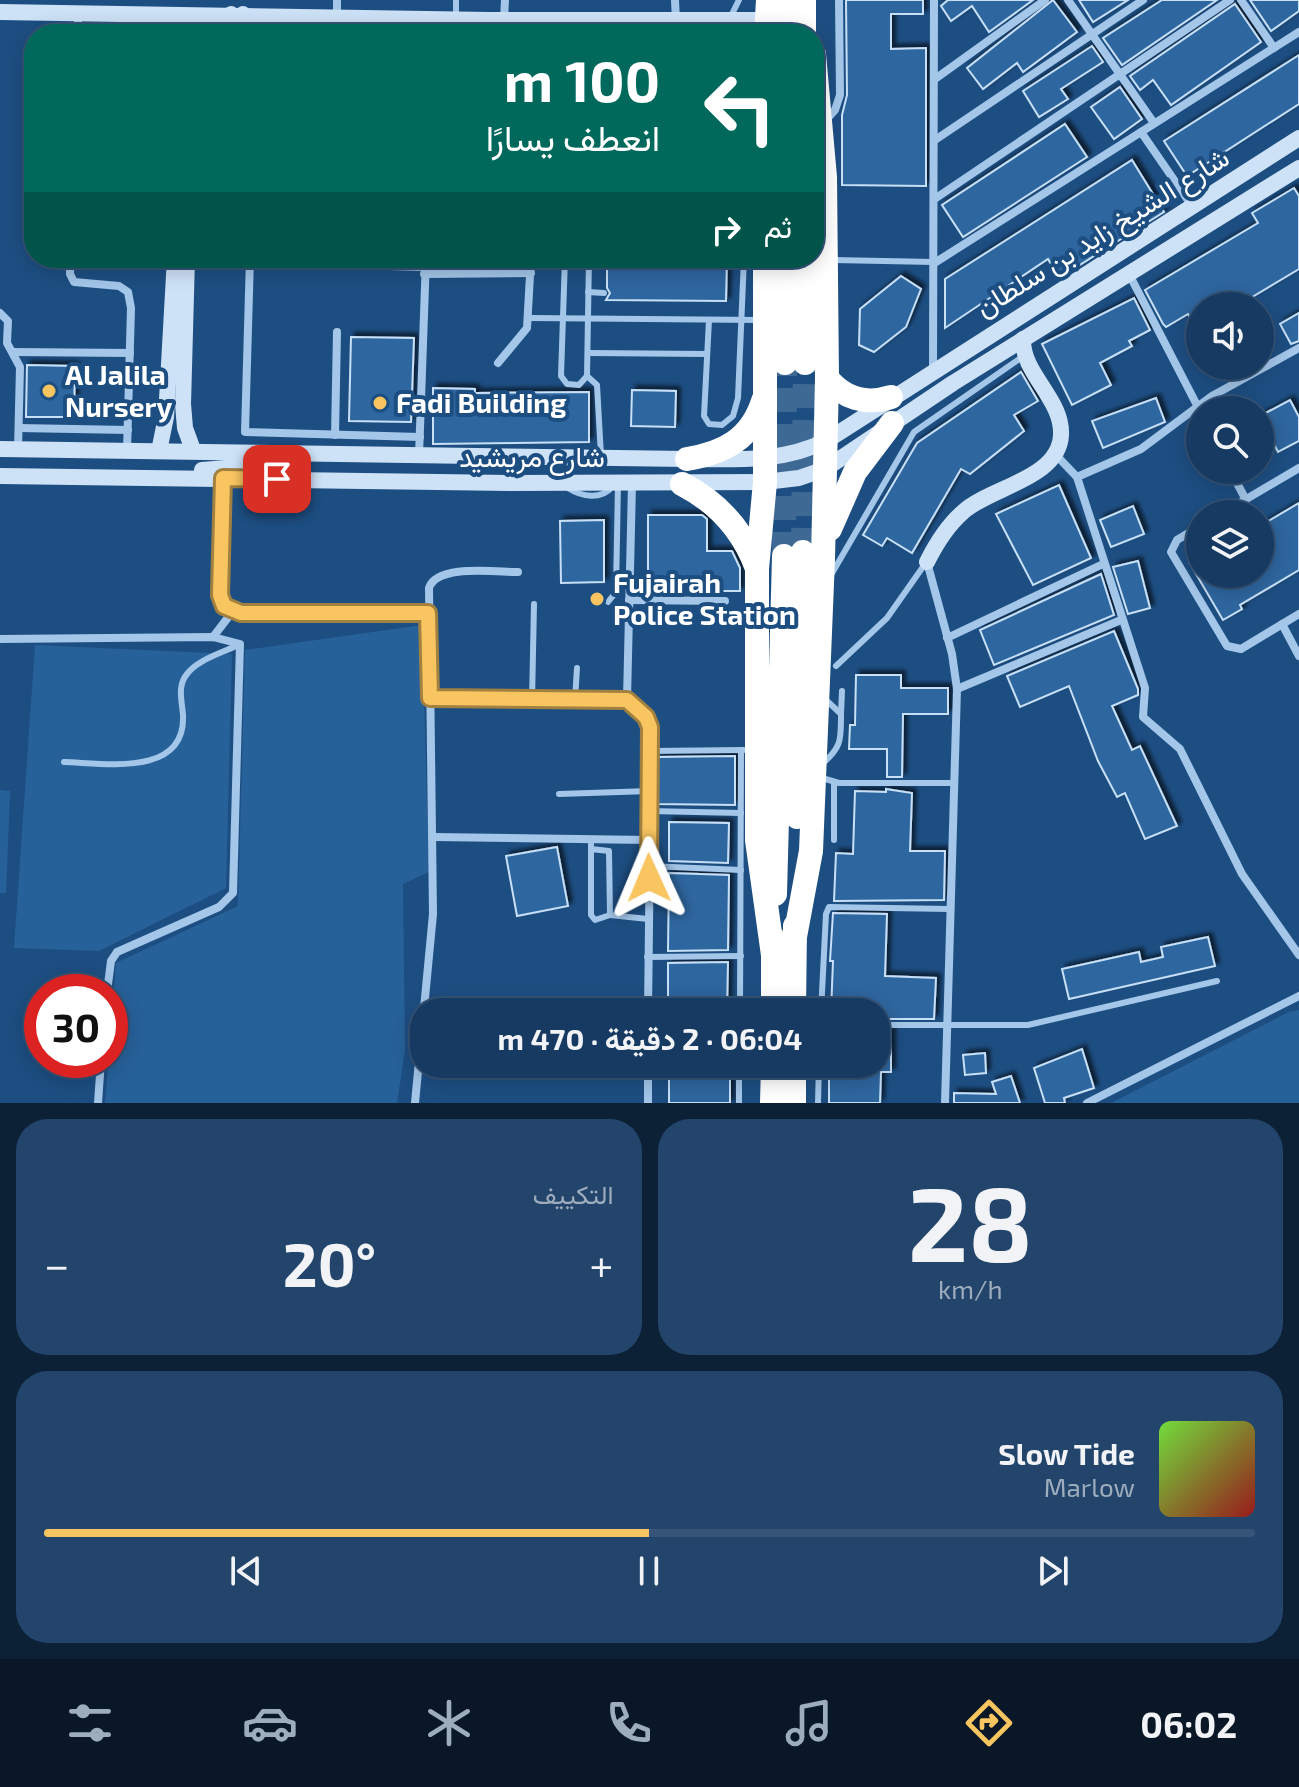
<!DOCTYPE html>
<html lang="ar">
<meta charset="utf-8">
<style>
body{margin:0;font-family:"Exo 2",Vazirmatn,sans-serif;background:#23456b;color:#f1f3f6;direction:rtl;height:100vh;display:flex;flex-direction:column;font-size:30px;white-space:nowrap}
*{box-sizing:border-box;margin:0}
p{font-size:26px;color:#9eadbe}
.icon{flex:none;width:44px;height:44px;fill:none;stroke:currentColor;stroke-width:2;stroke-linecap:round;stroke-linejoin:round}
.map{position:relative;height:1103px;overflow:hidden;direction:ltr}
.sheet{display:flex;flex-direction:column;gap:16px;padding:16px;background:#0c2036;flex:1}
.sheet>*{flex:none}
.top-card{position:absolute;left:24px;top:24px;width:800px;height:244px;border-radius:32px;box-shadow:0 4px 20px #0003,0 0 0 2px #355477;direction:rtl;background:#00695c;color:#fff;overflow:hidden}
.fabs{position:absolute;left:1186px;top:292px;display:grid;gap:16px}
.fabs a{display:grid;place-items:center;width:88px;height:88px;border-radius:50%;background:#163a62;box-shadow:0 4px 20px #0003,0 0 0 2px #355477;font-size:40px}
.speed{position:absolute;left:24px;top:974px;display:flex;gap:16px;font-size:40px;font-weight:700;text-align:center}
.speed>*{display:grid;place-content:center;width:104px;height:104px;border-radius:50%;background:#163a62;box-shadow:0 4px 20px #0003,0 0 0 2px #355477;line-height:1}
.speed .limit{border:12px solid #d22;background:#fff;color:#111}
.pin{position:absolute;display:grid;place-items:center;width:68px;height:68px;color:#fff;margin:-34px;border-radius:16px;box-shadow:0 4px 12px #0006}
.me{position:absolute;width:88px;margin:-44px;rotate:359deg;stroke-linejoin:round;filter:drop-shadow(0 0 6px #0008)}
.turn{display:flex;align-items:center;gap:28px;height:168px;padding:0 32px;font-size:36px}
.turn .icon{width:104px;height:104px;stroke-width:2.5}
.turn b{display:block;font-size:56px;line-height:68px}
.then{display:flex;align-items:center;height:76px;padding:0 32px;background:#0003;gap:16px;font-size:30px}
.big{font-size:60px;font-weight:700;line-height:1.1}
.sheet .widget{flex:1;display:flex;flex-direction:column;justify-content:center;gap:12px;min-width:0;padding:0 28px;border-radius:32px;background:#23456b}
.sheet .dial{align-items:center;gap:0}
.dial b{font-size:104px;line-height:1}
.song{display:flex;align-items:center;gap:24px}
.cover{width:96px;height:96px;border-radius:12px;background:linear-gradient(135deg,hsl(100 70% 55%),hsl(0 70% 35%))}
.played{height:8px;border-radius:4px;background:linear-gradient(90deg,#f9c561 50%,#355477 50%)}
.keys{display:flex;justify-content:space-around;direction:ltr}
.heat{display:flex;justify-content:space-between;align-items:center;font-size:44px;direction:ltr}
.sheet .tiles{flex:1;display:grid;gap:16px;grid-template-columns:1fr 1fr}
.widget:last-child{grid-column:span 2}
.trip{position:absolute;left:410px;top:998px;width:480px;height:80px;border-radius:32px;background:#163a62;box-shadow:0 4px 20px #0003,0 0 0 2px #355477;font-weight:700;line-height:80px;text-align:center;direction:rtl}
.menu{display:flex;height:128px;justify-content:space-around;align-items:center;background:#091727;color:#9eadbe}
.menu .icon{width:56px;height:56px}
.menu .selected{color:#f9c561}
.menu b{font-size:36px;color:#f1f3f6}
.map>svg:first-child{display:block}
.green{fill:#27619a}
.building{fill:#2d669f;stroke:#c7dff7;stroke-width:2;filter:url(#shadow)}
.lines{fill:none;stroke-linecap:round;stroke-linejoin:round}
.highway-tunnel{stroke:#3f6995;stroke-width:24;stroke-dasharray:24 12;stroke-linecap:butt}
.lane{stroke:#a3c6e9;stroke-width:6}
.street{stroke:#a3c6e9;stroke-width:8}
.secondary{stroke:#cee2f7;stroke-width:16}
.highway{stroke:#fff;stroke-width:24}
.route-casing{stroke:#a2803f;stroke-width:20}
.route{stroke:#f9c561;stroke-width:14}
.poi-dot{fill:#f9c561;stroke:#1d4e82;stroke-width:3}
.labels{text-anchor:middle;stroke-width:8;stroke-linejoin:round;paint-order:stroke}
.street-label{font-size:28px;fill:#fff;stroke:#1d4e82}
.poi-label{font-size:28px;font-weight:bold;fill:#fff;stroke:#1d4e82;text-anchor:start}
</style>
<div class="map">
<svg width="1299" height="1103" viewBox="0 0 1299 1103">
<defs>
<filter id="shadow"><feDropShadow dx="4" dy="-4" stdDeviation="2" flood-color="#0009"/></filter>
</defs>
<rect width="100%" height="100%" fill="#1d4e82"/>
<!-- green -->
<g class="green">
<polygon points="422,625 429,872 403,884 405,1050 397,1103 105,1103 116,963 238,906 245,650"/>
<polygon points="35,645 232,654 226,888 99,951 14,948"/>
<polygon points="0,790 10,791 6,893 0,893"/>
<polygon points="1299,1010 1299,1103 1111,1103 1289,1012"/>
</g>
<!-- building -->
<g class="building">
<polygon points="846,0 923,0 923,14 891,14 891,49 926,48 926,186 842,185 842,115 847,95"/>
<polygon points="948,0 1033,0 989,32 972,6 951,21 941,6"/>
<polygon points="1053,0 1077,32 1023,72 1017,63 983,89 967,68"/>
<polygon points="1079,0 1128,0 1093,22"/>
<polygon points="1162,0 1217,0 1122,65 1103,38"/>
<polygon points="1250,0 1299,0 1299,11 1271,31"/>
<polygon points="1235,4 1261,42 1171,105 1153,80 1140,90 1130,76"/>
<polygon points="1092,46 1103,62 1061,89 1068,99 1039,117 1023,91"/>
<polygon points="1299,55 1299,104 1187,176 1164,141"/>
<polygon points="1120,87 1142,119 1114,139 1091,107"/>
<polygon points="1065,124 1087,157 963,237 942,205"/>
<polygon points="1132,160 1164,212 1059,278 1048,259 945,328 945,279"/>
<polygon points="1294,188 1299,196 1299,269 1237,306 1200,306 1200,320 1194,324 1188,314 1166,327 1163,324 1145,290 1258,223 1252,213"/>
<polygon points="607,258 727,258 726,301 606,300 610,293 607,288"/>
<polygon points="901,276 921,289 906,327 874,352 859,345 860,309"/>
<polygon points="1134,298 1150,330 1129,341 1132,346 1100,363 1111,385 1072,405 1042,344"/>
<polygon points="1299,313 1299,341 1291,344 1280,324"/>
<polygon points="351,337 414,338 411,422 349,421"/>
<polygon points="27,365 75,366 74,417 26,417"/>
<polygon points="1021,372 1038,401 1014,415 1024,431 970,474 961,469 912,553 887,538 882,546 863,535 917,443"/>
<polygon points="433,388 475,389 475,393 589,392 589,442 433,444"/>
<polygon points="632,390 676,391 675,427 631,426"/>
<polygon points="1156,398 1165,422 1103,448 1092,421"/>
<polygon points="1290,400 1299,417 1299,441 1278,452 1260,416"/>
<polygon points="1059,485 1091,558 1033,585 996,514"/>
<polygon points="1299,503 1299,570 1240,605 1242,609 1223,620 1189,562 1200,555 1200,574 1260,574 1260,526"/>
<polygon points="1133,506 1144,534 1111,547 1100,520"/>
<polygon points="648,515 702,515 707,519 707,551 732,551 740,568 740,591 658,591 648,583"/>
<polygon points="604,520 604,582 561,583 560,521"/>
<polygon points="1138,561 1150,608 1128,614 1113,567"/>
<polygon points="1101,574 1114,615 994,665 980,630"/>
<polygon points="1114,631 1138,689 1138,695 1112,706 1132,750 1140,746 1177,826 1145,839 1125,793 1117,797 1098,761 1069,686 1020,707 1007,676"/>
<polygon points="856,675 901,675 901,688 948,688 948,714 903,714 902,777 887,777 887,749 849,749 850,725 855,725"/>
<polygon points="735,756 735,805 657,804 658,757"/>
<polygon points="886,789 912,793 910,851 945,851 944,900 834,901 836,853 853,854 855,791 886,792"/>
<polygon points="669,822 729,823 728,863 669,861"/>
<polygon points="557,847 568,906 517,916 506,856"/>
<polygon points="669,873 729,875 728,950 668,951"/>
<polygon points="833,913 887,914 885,976 936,978 934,1019 876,1019 876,1012 831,1012 833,961 830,961"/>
<polygon points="1208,937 1215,966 1069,999 1062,969 1139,952 1141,962 1163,957 1161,947"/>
<polygon points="728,962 727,1012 668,1012 668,963"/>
<polygon points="876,1031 891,1031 891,1072 881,1072 880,1103 829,1103 829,1078 844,1078 844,1064 876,1064"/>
<polygon points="1082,1049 1094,1088 1064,1098 1065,1103 1045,1103 1034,1068"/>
<polygon points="985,1053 986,1073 965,1075 963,1055"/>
<rect x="669" y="1064" width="61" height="39"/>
<polygon points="1011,1076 1020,1103 954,1103 954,1093 996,1094 992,1082"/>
</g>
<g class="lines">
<!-- highway-tunnel -->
<g class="highway-tunnel">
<polyline points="803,552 805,363"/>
<polyline points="784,556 785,363"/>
</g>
<!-- lane -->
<g class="lane">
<polyline points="456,16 456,0"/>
<polyline points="730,18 739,0"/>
<polyline points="655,24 663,34"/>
<polyline points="565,258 561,376 567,384 579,385 587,376 589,258"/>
<polyline points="833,260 934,262"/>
<polyline points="588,292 604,293"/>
<polyline points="530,318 759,320"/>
<polyline points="709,320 704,416 709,424 722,425 733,416 738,398 744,258"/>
<polyline points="588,353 707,354"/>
<polyline points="587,376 597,385 601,456"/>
<path d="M 568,488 C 582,497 601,500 612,487"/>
<polyline points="831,575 914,432 1025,355"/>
<polyline points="608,602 616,592 618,483"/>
<polyline points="836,666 887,618 925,564"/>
<polyline points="575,700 577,668"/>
<polyline points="532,701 534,604"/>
<polyline points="841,714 842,691"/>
<polyline points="651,751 744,750"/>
<path d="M 64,762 C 103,763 186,778 183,715 C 182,701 177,686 187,674 C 198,659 223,653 240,644"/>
<path d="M 821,765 C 842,747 841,740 841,714 L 825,699"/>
<polyline points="822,778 839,783 953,783"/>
<polyline points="559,794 650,791"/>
<polyline points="649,811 741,813"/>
<polyline points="591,839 591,915 595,920 610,915 609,851 591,849"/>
<polyline points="834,840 834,782"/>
<polyline points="648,866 741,870"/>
<polyline points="610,915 648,919"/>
<polyline points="647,957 741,956"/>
<polyline points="740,1012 741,750"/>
<polyline points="821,1012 826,914 829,907 949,909"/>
<polyline points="876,1025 1028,1025 1217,981"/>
<polyline points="739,1103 739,1064"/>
<polyline points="818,1103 819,1064"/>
</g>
<!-- street -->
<g class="street">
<polyline points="337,0 337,15"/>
<polyline points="675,0 676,21"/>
<polyline points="1068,0 1154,123"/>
<polyline points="1241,0 1274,48"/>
<polyline points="78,14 78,34"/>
<polyline points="504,20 505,0"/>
<polyline points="935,79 1045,0"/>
<polyline points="824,122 835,110 840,95 839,0"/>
<polyline points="1141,132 1192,206"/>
<polyline points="935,140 1143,0"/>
<polyline points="936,198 1230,0"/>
<polyline points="70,258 70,274 74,282 119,286 128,292 131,308 127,451"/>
<polyline points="250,258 245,432 420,437"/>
<polyline points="249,262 424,267"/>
<polyline points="936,262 1299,32"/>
<polyline points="424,274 531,273"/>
<polyline points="1129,274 1200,411"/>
<polyline points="0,313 8,321 7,343 20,367 18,449"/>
<polyline points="13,352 130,353"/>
<polyline points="498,363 527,328 531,258"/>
<polyline points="933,369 934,0"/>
<polyline points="19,428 128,430"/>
<polyline points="335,435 337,332"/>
<polyline points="1055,454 1077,477 1145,688 1143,717 1180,749 1242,874 1299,955"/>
<polyline points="419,456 426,258"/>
<polyline points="1230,470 1246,500"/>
<polyline points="1077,477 1141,449 1212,396 1299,348"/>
<polyline points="223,479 220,595 229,610 241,613 428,613"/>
<polyline points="1221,514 1299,468"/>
<polyline points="1200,526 1177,540 1171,552 1227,646 1241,649 1299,614"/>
<polyline points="927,562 952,654 957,689 945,1103"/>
<polyline points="629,600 725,601"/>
<polyline points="1282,624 1299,656"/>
<polyline points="213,637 233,611"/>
<polyline points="947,638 1103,564"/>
<polyline points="0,639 213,637 240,644 233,893 219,907 117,952 111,961 107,992"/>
<polyline points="957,689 1121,620"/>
<polyline points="430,698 627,700 646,717 651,751 648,1012"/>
<polyline points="627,700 632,484"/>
<polyline points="433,837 648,840"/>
<polyline points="98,1103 101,1060"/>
<path d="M 415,1103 L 433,914 L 429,588 C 437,564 495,572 518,572"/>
<polyline points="648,1103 648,1064"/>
<polyline points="1087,1103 1299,996"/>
</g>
<!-- secondary -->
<g class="secondary">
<polyline points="0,12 489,20 775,20"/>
<polyline points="221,34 231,14"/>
<polyline points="234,34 243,14"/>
<polyline points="187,258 183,404 185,428 193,450"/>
<path d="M 0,449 L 687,459 C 735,459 781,463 826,441 L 1299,138"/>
<polyline points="159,451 166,417 175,258"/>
<polyline points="202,470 263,465 266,453"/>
<polyline points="0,476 510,483 765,482 799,478 825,469 953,383 1299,168"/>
<path d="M 927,562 C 936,544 948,525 963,512 C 990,487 1059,479 1061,435 C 1063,399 1022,374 1023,339"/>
</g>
<!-- highway -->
<g class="highway">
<polyline points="804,0 804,34"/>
<polyline points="766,34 768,0"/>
<polyline points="784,34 784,0"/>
<polyline points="765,258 765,482 757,569 757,840 773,955"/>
<polyline points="785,258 785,363"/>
<polyline points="805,258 805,363"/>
<path d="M 827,378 C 843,398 866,405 891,397"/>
<path d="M 687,459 C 724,453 751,439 763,401"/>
<path d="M 682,484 C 717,502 742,529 756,566"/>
<polyline points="830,529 855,472 892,423"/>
<polyline points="797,817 803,552"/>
<polyline points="775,894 784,556"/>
<polyline points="794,942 811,851 823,559 827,378 825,177 814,54"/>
<polyline points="773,1012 773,938"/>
<polyline points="794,1012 795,926"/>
<polyline points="772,1103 773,1064"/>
<polyline points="794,1103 794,1064"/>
</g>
</g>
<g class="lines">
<defs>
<polyline id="route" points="277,479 223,478 220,595 224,606 241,613 428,613 430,698 627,700 646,717 650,727 649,878"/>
</defs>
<!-- route casing -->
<use href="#route" class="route-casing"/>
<!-- route -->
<use href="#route" class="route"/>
</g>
<!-- markers -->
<g class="poi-dot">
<circle cx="49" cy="391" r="8"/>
<circle cx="380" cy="403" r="8"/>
<circle cx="597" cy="599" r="8"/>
</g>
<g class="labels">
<!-- street labels -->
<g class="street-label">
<text transform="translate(1102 232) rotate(-32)" y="10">شارع الشيخ زايد بن سلطان</text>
<text x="532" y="467">شارع مريشيد</text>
</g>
<!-- poi labels -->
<g class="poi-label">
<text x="65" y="385">Al Jalila<tspan x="65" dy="32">Nursery</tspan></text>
<text x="396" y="413">Fadi Building</text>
<text x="613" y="593">Fujairah<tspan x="613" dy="32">Police Station</tspan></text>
</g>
</g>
</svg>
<div class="fabs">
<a><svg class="icon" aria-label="sound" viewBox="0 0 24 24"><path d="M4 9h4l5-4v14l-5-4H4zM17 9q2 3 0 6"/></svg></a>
<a><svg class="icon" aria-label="search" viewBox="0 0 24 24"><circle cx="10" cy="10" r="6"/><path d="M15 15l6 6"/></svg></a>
<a><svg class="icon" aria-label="layers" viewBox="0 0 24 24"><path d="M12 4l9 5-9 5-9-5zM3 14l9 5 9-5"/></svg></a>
</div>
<div class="speed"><div class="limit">30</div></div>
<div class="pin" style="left:277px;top:479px;background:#d93025"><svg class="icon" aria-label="arrive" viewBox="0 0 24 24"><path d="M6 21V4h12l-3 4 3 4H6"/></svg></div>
<svg class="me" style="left:649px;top:878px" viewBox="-20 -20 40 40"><path d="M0-17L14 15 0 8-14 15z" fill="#f9c561" stroke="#fff" stroke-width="4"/></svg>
<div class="trip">06:04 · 2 دقيقة · 470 m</div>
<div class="top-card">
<div class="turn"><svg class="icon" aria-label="left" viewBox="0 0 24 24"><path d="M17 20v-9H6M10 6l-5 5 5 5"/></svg><div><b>100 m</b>انعطف يسارًا</div></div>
<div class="then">ثم<svg class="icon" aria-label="right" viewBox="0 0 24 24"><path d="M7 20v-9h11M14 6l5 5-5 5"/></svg></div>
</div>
</div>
<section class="sheet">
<div class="tiles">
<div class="widget dial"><b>28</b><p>km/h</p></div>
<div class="widget"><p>التكييف</p>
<div class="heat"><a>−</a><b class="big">20°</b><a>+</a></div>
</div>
<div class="widget">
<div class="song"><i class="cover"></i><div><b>Slow Tide</b><p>Marlow</p></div></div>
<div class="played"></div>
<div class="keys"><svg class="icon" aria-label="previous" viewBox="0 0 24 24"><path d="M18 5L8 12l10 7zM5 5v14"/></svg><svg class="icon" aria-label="pause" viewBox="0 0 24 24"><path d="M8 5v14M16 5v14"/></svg><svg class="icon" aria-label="next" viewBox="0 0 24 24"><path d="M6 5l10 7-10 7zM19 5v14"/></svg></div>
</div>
</div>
</section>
<nav class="menu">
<b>06:02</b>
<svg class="icon selected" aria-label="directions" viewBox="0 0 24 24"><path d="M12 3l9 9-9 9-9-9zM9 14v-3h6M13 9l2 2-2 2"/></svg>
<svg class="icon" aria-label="music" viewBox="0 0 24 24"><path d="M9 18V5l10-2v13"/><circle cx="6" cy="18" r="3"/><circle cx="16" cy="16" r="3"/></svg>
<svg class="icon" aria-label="phone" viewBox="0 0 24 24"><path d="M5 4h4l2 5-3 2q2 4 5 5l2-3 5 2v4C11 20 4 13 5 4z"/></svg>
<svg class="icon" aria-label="climate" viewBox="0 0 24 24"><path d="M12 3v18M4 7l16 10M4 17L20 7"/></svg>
<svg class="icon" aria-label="car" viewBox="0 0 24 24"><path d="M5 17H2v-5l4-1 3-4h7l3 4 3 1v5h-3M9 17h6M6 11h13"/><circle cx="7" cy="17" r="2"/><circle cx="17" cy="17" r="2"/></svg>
<svg class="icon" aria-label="filters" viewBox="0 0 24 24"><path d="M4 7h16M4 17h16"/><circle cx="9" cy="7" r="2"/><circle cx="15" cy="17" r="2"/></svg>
</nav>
